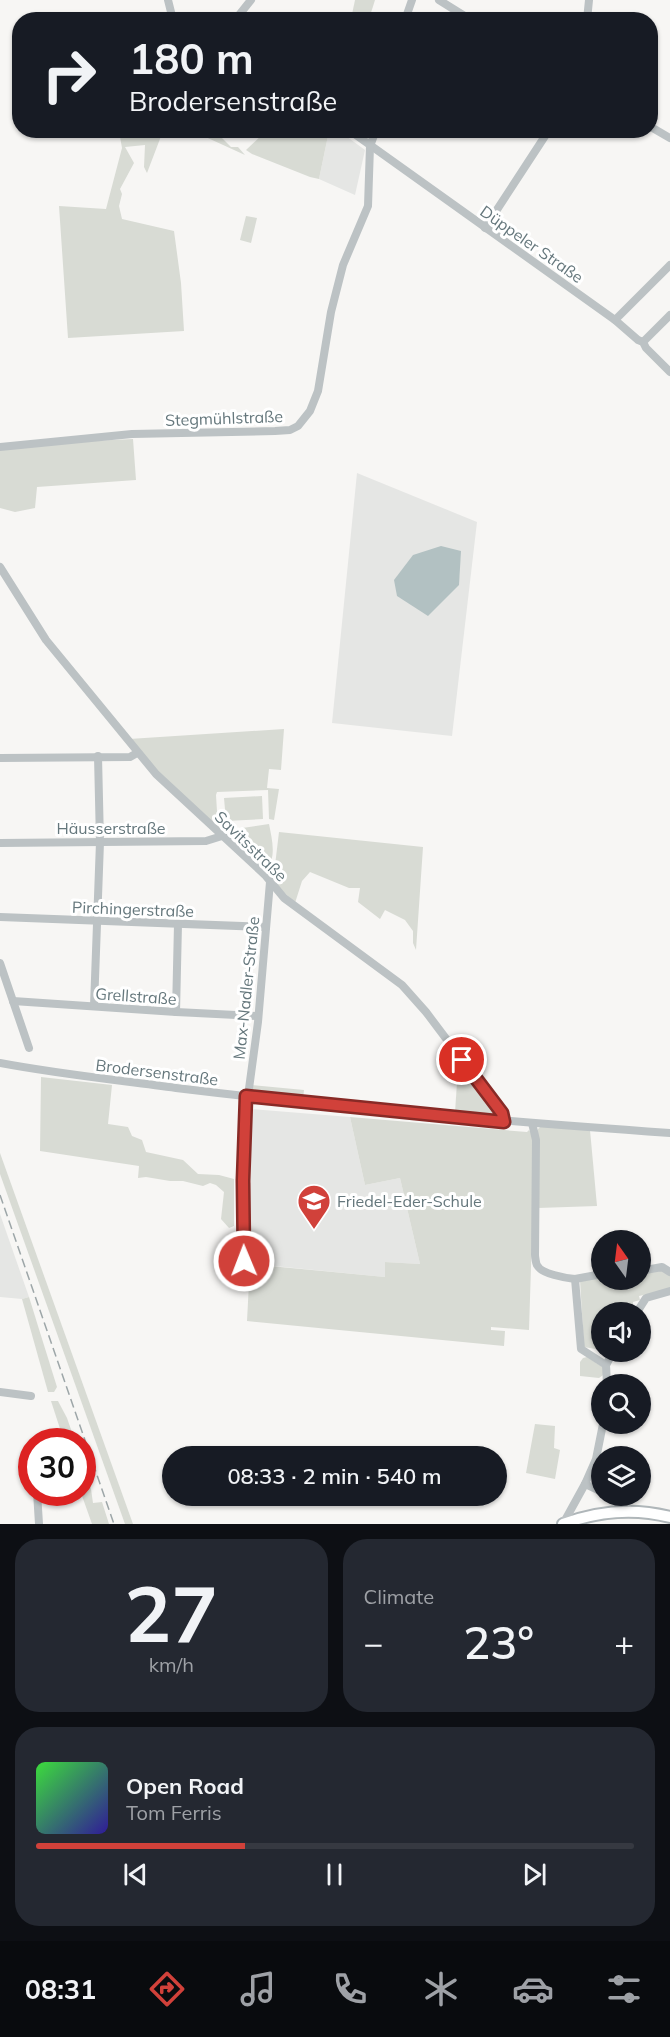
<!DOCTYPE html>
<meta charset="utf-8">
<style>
body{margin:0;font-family:Mulish,sans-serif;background:#242831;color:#f1f3f6;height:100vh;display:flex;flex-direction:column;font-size:22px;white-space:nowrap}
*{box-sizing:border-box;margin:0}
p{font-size:20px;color:#9ea1a6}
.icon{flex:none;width:33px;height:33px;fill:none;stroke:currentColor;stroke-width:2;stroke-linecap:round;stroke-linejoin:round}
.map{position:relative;height:1524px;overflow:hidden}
.details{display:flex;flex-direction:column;gap:15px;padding:15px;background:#0d0f14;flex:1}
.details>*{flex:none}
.guide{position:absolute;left:12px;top:12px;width:646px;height:126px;border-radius:24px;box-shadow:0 2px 4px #0004;background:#171b24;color:#f1f3f6;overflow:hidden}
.needle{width:39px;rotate:346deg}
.tools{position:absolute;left:591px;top:1230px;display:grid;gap:12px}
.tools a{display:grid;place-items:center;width:60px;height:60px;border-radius:50%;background:#171b24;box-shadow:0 2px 4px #0004;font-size:30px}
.speed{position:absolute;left:18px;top:1428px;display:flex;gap:12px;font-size:30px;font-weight:700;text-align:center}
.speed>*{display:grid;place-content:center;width:78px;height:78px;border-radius:50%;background:#171b24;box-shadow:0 2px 4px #0004;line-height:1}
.speed .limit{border:9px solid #d22;background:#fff;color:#111}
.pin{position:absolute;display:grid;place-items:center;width:51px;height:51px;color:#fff;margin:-26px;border:3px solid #fff;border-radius:50%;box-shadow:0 2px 6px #0007}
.me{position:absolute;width:66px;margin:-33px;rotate:359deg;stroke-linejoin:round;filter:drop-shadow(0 0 4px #0008)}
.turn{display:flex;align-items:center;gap:21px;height:126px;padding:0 18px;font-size:27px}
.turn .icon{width:78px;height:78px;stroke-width:2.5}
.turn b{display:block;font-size:42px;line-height:51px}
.big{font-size:45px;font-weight:600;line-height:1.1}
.details .tile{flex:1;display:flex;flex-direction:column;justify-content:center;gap:9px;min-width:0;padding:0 21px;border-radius:24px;background:#242831}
.details .dial{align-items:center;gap:0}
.dial b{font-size:78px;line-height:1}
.song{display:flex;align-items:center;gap:18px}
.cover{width:72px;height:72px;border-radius:9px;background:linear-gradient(135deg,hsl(120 70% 55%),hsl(250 70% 35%))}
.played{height:6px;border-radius:3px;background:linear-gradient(90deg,#d1413a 35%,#363941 35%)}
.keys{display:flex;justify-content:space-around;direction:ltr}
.heat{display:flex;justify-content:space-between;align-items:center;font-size:33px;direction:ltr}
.details .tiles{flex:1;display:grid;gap:15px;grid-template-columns:1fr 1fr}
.tile:last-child{grid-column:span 2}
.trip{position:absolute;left:162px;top:1446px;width:345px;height:60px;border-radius:30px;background:#171b24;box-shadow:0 2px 4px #0004;font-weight:600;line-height:60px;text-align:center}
.tab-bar{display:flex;height:96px;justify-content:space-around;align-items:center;background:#090b0e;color:#9ea1a6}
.tab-bar .icon{width:42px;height:42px}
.tab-bar .on{color:#d1413a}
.tab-bar b{font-size:27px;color:#f1f3f6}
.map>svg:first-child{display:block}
.built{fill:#e5e6e4}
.green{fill:#d8dbd4}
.water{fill:#b2c1c2}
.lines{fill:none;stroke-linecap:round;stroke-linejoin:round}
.secondary-casing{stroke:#afb6b9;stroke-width:14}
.street{stroke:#bcc2c4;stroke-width:8}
.secondary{stroke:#fff;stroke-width:10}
.rail{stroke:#9da6a8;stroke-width:1.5;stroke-dasharray:9 4.5;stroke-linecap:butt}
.route-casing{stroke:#882a26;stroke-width:15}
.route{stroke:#d1413a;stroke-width:10}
.labels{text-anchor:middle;stroke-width:6;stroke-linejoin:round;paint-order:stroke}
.street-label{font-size:16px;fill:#65777c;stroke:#fff}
.poi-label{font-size:16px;fill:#65777c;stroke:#fff;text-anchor:start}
</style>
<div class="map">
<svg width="670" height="1524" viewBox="0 0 670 1524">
<rect width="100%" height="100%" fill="#f7f6f4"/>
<!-- built -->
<g class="built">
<polygon points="329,131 339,131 365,150 355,195 319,179"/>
<polygon points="357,473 477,522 452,736 332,723"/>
<polygon points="250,1109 350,1117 365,1185 400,1178 420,1264 385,1262 385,1277 253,1264 254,1257 249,1253 248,1185 251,1182 248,1177"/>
<polygon points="0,1214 29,1297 22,1299 0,1297"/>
</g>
<!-- green -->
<g class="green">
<polygon points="355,0 375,0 369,19 351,19"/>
<polygon points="119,131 163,131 147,173 144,167 145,145 125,147 134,163 120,189 122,194 119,206 122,219 174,231 181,283 184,331 68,338 59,206 106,209 122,148"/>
<polygon points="185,131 215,131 231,147 238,147 245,155 199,134 198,136"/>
<polygon points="266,131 329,131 319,179 310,177 252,154 246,150"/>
<polygon points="246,216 257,218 251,243 240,240"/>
<polygon points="133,439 136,480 37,487 35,508 15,512 0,508 0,450 69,442"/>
<polygon points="284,729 281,770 269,769 267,788 279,789 274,820 269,819 268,790 217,792 216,795 218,828 158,771 129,739"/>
<polygon points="262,796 263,819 226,821 224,798"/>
<path d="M 269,824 C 272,839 277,858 266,869 L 222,831 Z"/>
<polygon points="279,832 423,847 416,950 413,943 413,931 405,920 385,910 380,919 358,902 360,888 349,888 310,872 302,881 295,903 273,882"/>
<polygon points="41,1077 112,1085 108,1124 128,1127 132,1136 142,1140 146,1152 183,1160 198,1174 219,1175 234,1179 234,1226 229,1228 221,1219 224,1192 216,1185 210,1183 203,1186 183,1181 170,1181 146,1177 138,1178 139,1166 40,1151"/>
<polygon points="457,1082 474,1082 495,1108 495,1113 492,1116 455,1113"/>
<polygon points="251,1085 304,1090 303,1099 250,1094"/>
<polygon points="350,1117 527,1132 529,1130 532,1135 533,1204 529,1330 491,1327 491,1330 505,1331 504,1346 247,1321 250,1264 385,1277 385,1262 420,1264 400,1178 365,1185"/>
<polygon points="541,1126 590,1130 597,1206 538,1208 537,1134 538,1129"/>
<polygon points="0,1153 133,1524 125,1524 0,1174"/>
<polygon points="660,1269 670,1275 670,1289 639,1296 640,1300 633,1302 633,1306 630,1312 602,1312 601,1350 584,1347 580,1280 601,1277 602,1280 640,1280 641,1274"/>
<polygon points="29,1297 57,1387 54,1392 48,1392 22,1299"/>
<polygon points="587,1357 604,1368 606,1373 599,1378 580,1376 580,1362 583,1358"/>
<polygon points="51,1401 58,1401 67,1418 75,1441 64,1441"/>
<polygon points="535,1424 555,1426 554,1448 560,1450 555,1479 526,1473"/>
<polygon points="83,1464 91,1489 93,1503 102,1502 109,1524 92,1524 81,1493 82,1492"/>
</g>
<!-- water -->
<polygon class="water" points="441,546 461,551 459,585 428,616 397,596 394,580 413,555"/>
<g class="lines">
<defs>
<path id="secondary" d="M 563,1524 C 598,1511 635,1508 670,1517"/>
</defs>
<!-- secondary casing -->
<use href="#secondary" class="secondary-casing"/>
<!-- street -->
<g class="street">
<polyline points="168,0 173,20"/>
<polyline points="439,0 471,20"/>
<polyline points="235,20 251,0"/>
<polyline points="405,20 412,0"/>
<polyline points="587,20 589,0"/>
<polyline points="651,127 670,138"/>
<polyline points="349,130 615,320 638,340 643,342 646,348 670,372"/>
<polyline points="485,228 549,130"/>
<polyline points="615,320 670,265"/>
<polyline points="643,342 670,315"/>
<polyline points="0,447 132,434 275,431 290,430 298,426 310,411 318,391 331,312 343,265 368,206 370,146 376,130"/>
<polyline points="0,567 46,640 156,774 265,875 284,898 402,985 426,1012 502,1113 504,1122"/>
<polyline points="0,758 130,757 137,753"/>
<polyline points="0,843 206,841 222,836"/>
<polyline points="0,917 266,927"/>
<polyline points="0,963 29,1048"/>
<polyline points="13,1001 176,1012 258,1016"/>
<polyline points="94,1006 100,842 98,756"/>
<polyline points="176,1012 178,924"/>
<path d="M 0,1063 C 58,1074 117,1080 176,1088 C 340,1108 505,1121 670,1133"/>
<polyline points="248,1096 258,1022 270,882"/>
<path d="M 532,1123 L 536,1140 L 535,1255 C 535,1256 536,1264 537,1265 C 541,1274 566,1278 575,1279 L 581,1349 L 606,1365"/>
<polyline points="244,1261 243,1180 246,1096"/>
<polyline points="640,1271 662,1267 670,1272"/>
<polyline points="575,1279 602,1274"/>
<polyline points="637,1312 646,1298 670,1291"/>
<polyline points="607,1384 606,1365 613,1352"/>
<polyline points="0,1392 31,1396"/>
<polyline points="585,1484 602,1492"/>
<polyline points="37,1492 39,1524"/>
<polyline points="610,1496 626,1504 629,1512"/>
<polyline points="563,1524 585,1484 596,1459 603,1424"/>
</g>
<!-- secondary -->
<use href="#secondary" class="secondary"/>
<!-- rail -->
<polyline class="rail" points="0,1195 114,1524"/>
</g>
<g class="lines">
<defs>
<polyline id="route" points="244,1261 243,1180 246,1096 504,1122 502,1113 462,1060"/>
</defs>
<!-- route casing -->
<use href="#route" class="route-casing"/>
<!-- route -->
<use href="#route" class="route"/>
</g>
<!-- icons -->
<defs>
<symbol id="school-pin" viewBox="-11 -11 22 30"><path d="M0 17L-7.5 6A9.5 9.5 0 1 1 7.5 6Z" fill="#d1413a" stroke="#fff"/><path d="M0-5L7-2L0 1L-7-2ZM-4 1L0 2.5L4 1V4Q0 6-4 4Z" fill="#fff"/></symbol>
</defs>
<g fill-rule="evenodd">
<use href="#school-pin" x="295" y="1182" width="38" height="52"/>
</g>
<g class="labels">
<!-- street labels -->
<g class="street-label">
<text transform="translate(532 244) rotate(35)" y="6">Düppeler Straße</text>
<text transform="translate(224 418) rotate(-2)" y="6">Stegmühlstraße</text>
<text x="111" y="834">Häusserstraße</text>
<text transform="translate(251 846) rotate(44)" y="6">Savitsstraße</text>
<text transform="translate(133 909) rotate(2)" y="6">Pirchingerstraße</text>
<text transform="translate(246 988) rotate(-84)" y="6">Max-Nadler-Straße</text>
<text transform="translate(136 996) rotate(4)" y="6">Grellstraße</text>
<text transform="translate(157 1072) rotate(7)" y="6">Brodersenstraße</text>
</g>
<!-- poi labels -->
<g class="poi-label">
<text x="337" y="1207">Friedel-Eder-Schule</text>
</g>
</g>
</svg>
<div class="tools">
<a><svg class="needle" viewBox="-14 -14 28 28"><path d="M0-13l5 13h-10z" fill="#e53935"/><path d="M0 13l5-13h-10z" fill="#9ea1a6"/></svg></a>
<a><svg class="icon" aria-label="sound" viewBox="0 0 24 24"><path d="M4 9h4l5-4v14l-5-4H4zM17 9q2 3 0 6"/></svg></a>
<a><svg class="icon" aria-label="search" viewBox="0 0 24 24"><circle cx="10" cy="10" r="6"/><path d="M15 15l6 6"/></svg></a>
<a><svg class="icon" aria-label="layers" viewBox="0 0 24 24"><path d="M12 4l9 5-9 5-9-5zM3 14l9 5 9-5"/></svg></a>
</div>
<div class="speed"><div class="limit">30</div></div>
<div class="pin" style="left:462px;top:1060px;background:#d93025"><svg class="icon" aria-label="arrive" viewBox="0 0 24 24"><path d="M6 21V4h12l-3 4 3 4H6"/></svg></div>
<svg class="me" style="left:244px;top:1261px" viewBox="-20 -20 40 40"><circle r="17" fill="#d1413a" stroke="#fff" stroke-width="3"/><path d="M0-11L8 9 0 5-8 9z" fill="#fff"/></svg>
<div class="trip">08:33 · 2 min · 540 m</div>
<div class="guide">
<div class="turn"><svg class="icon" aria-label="right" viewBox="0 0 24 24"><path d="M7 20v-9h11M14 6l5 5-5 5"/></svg><div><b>180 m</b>Brodersenstraße</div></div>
</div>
</div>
<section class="details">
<div class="tiles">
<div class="tile dial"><b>27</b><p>km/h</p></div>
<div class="tile"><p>Climate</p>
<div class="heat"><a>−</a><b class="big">23°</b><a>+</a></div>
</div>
<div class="tile">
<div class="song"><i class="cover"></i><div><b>Open Road</b><p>Tom Ferris</p></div></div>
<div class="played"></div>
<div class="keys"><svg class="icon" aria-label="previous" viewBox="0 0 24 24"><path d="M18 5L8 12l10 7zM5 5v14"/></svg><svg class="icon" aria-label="pause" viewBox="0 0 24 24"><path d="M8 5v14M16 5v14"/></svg><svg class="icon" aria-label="next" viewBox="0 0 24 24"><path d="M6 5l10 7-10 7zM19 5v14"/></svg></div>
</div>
</div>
</section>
<nav class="tab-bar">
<b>08:31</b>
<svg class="icon on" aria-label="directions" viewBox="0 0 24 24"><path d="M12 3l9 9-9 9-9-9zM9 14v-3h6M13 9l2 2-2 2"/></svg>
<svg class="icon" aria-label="music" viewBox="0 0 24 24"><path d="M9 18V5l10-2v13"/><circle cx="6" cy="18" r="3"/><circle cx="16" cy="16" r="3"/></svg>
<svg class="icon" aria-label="phone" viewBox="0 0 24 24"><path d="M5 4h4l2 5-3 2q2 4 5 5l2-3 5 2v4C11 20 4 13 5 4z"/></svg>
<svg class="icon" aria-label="climate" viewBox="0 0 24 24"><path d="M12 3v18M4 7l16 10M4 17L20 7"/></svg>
<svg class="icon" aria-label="car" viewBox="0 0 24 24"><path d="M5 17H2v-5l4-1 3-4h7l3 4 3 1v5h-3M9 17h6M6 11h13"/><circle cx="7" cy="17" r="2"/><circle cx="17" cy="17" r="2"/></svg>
<svg class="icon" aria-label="filters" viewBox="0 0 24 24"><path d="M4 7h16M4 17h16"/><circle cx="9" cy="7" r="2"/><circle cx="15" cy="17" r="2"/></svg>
</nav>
